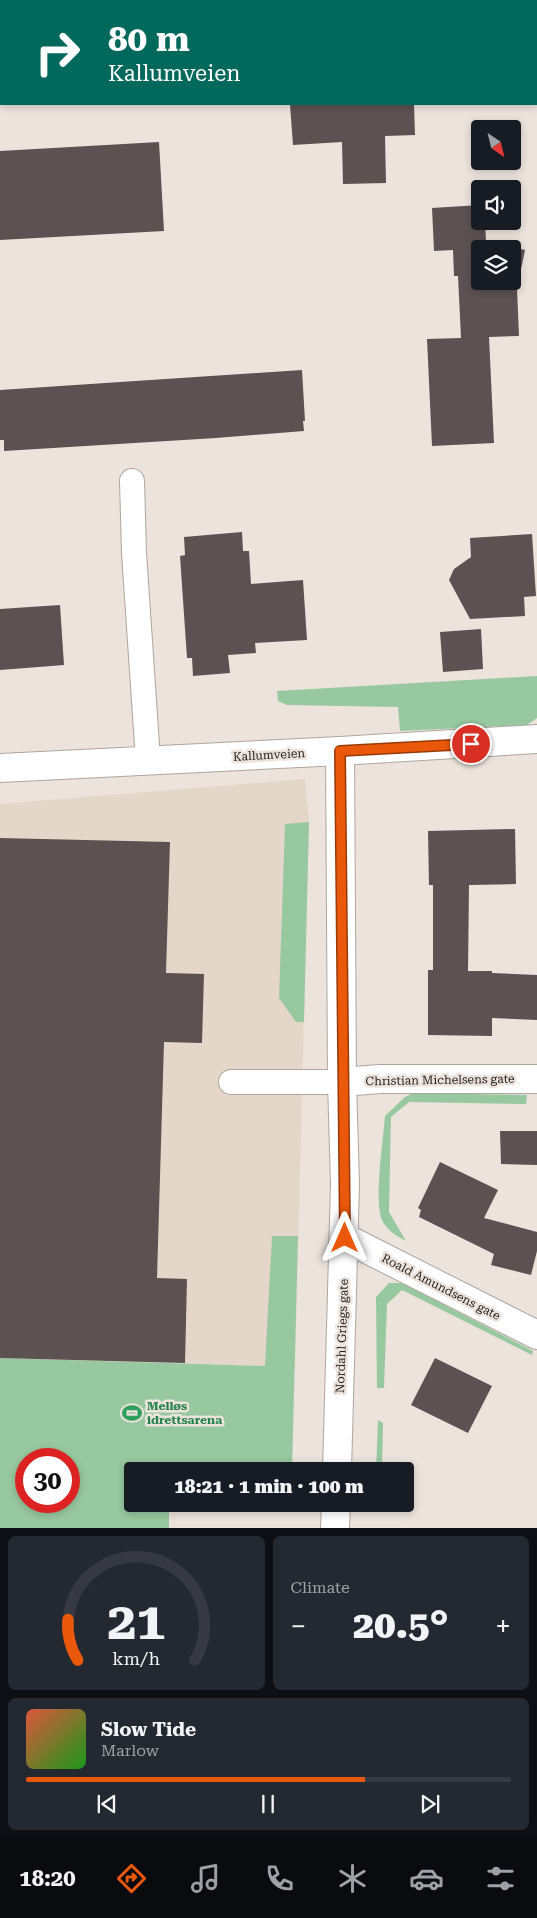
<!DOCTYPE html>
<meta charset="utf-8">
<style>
body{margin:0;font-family:"Roboto Serif",serif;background:#242831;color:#f1f3f6;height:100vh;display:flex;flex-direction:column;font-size:19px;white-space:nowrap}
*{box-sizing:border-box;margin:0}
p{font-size:16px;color:#9ea1a6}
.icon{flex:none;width:28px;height:28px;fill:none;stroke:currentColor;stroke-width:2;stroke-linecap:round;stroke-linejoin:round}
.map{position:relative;height:1528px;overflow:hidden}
.details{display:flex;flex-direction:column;gap:8px;padding:8px;background:#0d0f14;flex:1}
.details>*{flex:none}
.guide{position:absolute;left:0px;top:0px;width:538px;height:105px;box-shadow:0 2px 8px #0003;background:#00695c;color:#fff;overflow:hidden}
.needle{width:32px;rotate:145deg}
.buttons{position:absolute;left:471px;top:120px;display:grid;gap:10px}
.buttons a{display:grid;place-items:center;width:50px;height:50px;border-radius:5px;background:#171b24;box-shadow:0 2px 8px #0003;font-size:25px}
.speed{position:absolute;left:15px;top:1448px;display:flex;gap:10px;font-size:25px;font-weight:700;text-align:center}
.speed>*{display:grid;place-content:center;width:65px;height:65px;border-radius:50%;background:#171b24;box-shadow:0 2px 8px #0003;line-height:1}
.speed .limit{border:8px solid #d22;background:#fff;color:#111}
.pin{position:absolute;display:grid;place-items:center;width:42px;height:42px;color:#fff;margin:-21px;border:2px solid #fff;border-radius:50%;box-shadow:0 1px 5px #0007}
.me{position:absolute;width:55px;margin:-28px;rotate:0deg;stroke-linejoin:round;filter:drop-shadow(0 0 4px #0008)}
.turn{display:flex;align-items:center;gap:18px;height:105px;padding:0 25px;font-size:22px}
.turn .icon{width:65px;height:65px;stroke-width:2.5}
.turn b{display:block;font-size:35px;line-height:42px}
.big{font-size:38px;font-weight:800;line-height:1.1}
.details .widget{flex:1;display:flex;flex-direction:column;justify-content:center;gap:8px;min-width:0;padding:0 18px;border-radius:8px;background:#242831}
.details .dial{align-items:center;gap:0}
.dial svg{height:130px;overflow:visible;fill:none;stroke:#363941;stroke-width:7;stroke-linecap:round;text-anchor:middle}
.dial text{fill:#f1f3f6;stroke:none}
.song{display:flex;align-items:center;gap:15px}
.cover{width:60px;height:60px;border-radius:8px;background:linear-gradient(135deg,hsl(10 70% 55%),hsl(120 70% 35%))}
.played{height:5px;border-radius:2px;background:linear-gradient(90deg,#ea580c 70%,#363941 70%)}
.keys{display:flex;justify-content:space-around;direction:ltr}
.heat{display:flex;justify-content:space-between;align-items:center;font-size:28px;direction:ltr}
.details .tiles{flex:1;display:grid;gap:8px;grid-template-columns:1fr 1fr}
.widget:last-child{grid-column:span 2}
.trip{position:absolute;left:124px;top:1462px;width:290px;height:50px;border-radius:5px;background:#171b24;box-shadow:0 2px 8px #0003;font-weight:800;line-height:50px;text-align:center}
.tab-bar{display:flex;height:80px;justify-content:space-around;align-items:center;background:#090b0e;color:#9ea1a6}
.tab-bar .icon{width:35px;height:35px}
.tab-bar .on{color:#ea580c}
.tab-bar b{font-size:22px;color:#f1f3f6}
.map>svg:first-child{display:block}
.built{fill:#e5d6ca}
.green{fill:#98c8a0;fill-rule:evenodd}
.building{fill:#5c5251;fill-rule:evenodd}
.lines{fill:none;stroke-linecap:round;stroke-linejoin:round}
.lane-casing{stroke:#aea69f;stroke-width:26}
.street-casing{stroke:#aea69f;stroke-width:30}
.lane{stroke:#fff;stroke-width:24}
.street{stroke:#fff;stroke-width:28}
.route-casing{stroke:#983908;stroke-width:12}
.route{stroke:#ea580c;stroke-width:9}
.labels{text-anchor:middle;stroke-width:5;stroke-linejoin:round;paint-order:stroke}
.street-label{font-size:12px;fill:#221f1c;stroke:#ece3dc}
.leisure-label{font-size:12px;font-weight:bold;fill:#27864d;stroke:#ece3dc;text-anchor:start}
</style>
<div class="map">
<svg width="537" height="1528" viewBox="0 0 537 1528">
<rect width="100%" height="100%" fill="#ece3dc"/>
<!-- built -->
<polygon class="built" points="305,779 309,822 295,1367 0,1358 0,804"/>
<!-- green -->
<g class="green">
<polygon points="537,676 537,718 527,725 400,731 398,707 287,705 278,701 277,691"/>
<polygon points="309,822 304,1022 296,1022 279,998 285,824"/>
<path d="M 413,1093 L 527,1095 L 526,1104 L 409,1102 L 391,1117 L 389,1212 L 406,1241 C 396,1236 385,1229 381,1218 C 375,1197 383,1140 385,1116 L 405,1097 Z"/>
<path d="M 272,1236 L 298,1236 L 292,1471 L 132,1471 L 132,1504 L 169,1504 L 169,1528 L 0,1528 L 0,1358 L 265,1366 ZM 26,1459 L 69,1459 L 69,1501 L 26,1501 Z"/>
<polygon points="389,1283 402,1283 533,1351 532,1355 402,1290 387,1304 384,1388 377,1388 376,1297"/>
<polygon points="378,1420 383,1423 382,1471 376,1471"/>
<polygon points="261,1504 328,1504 328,1507 261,1511"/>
</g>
<!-- building -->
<g class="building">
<polygon points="312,104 414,104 415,135 385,136 386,183 343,184 342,142 293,145 290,105"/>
<polygon points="159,142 164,231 0,240 0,151"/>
<path d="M 480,205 L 480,221 L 485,221 L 486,241 L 525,250 L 517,288 L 519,336 L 489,337 L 494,443 L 432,446 L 427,339 L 461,338 L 458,276 L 454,276 L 453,250 L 434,251 L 432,208 ZM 480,249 L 512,249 L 512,281 L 480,281 Z"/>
<polygon points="302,370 305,421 303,421 304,431 216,438 4,451 4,440 0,440 0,390"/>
<polygon points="242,532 243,551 249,551 251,584 303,580 307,640 255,643 256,653 228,655 230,673 193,676 192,658 187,658 180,556 185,555 184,537"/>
<polygon points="532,534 536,596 524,597 525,616 470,619 449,580 454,569 471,557 470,538"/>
<polygon points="60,605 64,665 0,670 0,609"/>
<polygon points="481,629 483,669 443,672 440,632"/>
<polygon points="515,829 516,884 469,885 468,971 492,971 492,973 537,975 537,1020 492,1018 492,1036 428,1035 428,970 433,970 433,885 429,885 428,831"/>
<polygon points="0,838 170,842 166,973 204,974 202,1043 164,1042 157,1278 187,1279 185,1363 0,1358"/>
<polygon points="500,1131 537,1131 537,1165 501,1164"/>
<polygon points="440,1162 498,1190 484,1218 537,1232 537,1251 531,1275 491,1265 494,1254 419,1217 421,1210 418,1208"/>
<polygon points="435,1358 492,1386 468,1433 411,1405"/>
</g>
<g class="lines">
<defs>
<g id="lane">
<polyline points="132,481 134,553 148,760"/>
<polyline points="231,1082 342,1082"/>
</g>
<g id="street">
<polyline points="0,768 340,751 537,739"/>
<polyline points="342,1082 380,1079 537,1079"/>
<polyline points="345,1238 537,1335"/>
<polyline points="337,1471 345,1184 342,1082 340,751"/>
<polyline points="335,1528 336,1504"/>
</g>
</defs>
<!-- lane casing -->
<use href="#lane" class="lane-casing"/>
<!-- street casing -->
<use href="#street" class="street-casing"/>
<!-- lane -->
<use href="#lane" class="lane"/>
<!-- street -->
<use href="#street" class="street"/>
</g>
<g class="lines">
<defs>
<polyline id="route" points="345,1238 340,751 471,744"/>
</defs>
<!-- route casing -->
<use href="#route" class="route-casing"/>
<!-- route -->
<use href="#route" class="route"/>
</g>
<!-- icons -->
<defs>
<symbol id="stadium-bare" viewBox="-9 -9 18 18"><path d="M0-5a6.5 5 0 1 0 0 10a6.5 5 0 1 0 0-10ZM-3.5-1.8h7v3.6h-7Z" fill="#2e9e5b" stroke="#ece3dc" stroke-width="2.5" paint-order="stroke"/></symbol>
</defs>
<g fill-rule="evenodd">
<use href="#stadium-bare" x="118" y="1399" width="28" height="28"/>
</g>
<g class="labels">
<!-- street labels -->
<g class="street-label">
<text transform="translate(269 755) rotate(-3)" y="4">Kallumveien</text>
<text transform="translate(440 1080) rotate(-1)" y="4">Christian Michelsens gate</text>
<text transform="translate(441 1287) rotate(27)" y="4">Roald Amundsens gate</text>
<text transform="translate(342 1336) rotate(-88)" y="4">Nordahl Griegs gate</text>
</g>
<!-- leisure labels -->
<g class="leisure-label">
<text x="147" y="1410">Melløs<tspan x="147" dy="14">idrettsarena</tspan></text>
</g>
</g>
</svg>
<div class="buttons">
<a><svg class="needle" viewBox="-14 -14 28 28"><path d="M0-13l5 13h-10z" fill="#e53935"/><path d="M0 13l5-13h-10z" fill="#9ea1a6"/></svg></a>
<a><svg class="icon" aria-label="sound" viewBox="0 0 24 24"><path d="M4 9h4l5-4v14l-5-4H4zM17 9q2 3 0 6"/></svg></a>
<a><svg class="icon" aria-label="layers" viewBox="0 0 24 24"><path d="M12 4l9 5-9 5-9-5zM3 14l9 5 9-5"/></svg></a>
</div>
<div class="speed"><div class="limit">30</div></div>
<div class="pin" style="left:471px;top:744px;background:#d93025"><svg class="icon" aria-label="arrive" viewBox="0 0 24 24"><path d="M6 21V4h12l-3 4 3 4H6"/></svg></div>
<svg class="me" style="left:345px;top:1238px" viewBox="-20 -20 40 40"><path d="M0-17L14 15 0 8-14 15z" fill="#ea580c" stroke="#fff" stroke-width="4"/></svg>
<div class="trip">18:21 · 1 min · 100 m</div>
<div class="guide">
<div class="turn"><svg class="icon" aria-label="right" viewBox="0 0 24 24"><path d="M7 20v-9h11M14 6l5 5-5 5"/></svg><div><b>80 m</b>Kallumveien</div></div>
</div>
</div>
<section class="details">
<div class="tiles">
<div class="widget dial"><svg viewBox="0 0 100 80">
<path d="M14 69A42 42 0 1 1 86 69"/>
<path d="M14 69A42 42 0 0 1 8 44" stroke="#ea580c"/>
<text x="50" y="56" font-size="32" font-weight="700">21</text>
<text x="50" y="72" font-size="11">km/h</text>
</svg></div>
<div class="widget"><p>Climate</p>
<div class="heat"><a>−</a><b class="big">20.5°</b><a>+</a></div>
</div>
<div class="widget">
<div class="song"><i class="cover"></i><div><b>Slow Tide</b><p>Marlow</p></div></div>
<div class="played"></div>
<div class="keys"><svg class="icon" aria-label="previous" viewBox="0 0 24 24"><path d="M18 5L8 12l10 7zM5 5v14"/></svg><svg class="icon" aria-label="pause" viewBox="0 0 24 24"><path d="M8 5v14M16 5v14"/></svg><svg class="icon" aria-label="next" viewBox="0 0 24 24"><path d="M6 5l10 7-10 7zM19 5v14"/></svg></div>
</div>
</div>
</section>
<nav class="tab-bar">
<b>18:20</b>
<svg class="icon on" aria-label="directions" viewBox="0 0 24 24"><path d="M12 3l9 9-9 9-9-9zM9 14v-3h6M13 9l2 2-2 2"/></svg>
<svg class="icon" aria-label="music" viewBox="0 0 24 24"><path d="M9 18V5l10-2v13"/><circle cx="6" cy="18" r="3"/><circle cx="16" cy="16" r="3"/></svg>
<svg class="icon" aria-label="phone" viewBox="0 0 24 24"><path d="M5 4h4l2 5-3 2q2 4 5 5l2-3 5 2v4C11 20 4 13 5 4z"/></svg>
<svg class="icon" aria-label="climate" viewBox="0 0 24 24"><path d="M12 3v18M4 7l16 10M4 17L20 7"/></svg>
<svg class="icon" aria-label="car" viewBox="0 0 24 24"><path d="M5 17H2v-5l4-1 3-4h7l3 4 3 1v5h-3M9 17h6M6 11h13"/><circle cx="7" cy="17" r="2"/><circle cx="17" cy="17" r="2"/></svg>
<svg class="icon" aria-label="filters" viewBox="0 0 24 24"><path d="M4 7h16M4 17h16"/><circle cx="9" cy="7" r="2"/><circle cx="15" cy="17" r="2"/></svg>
</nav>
